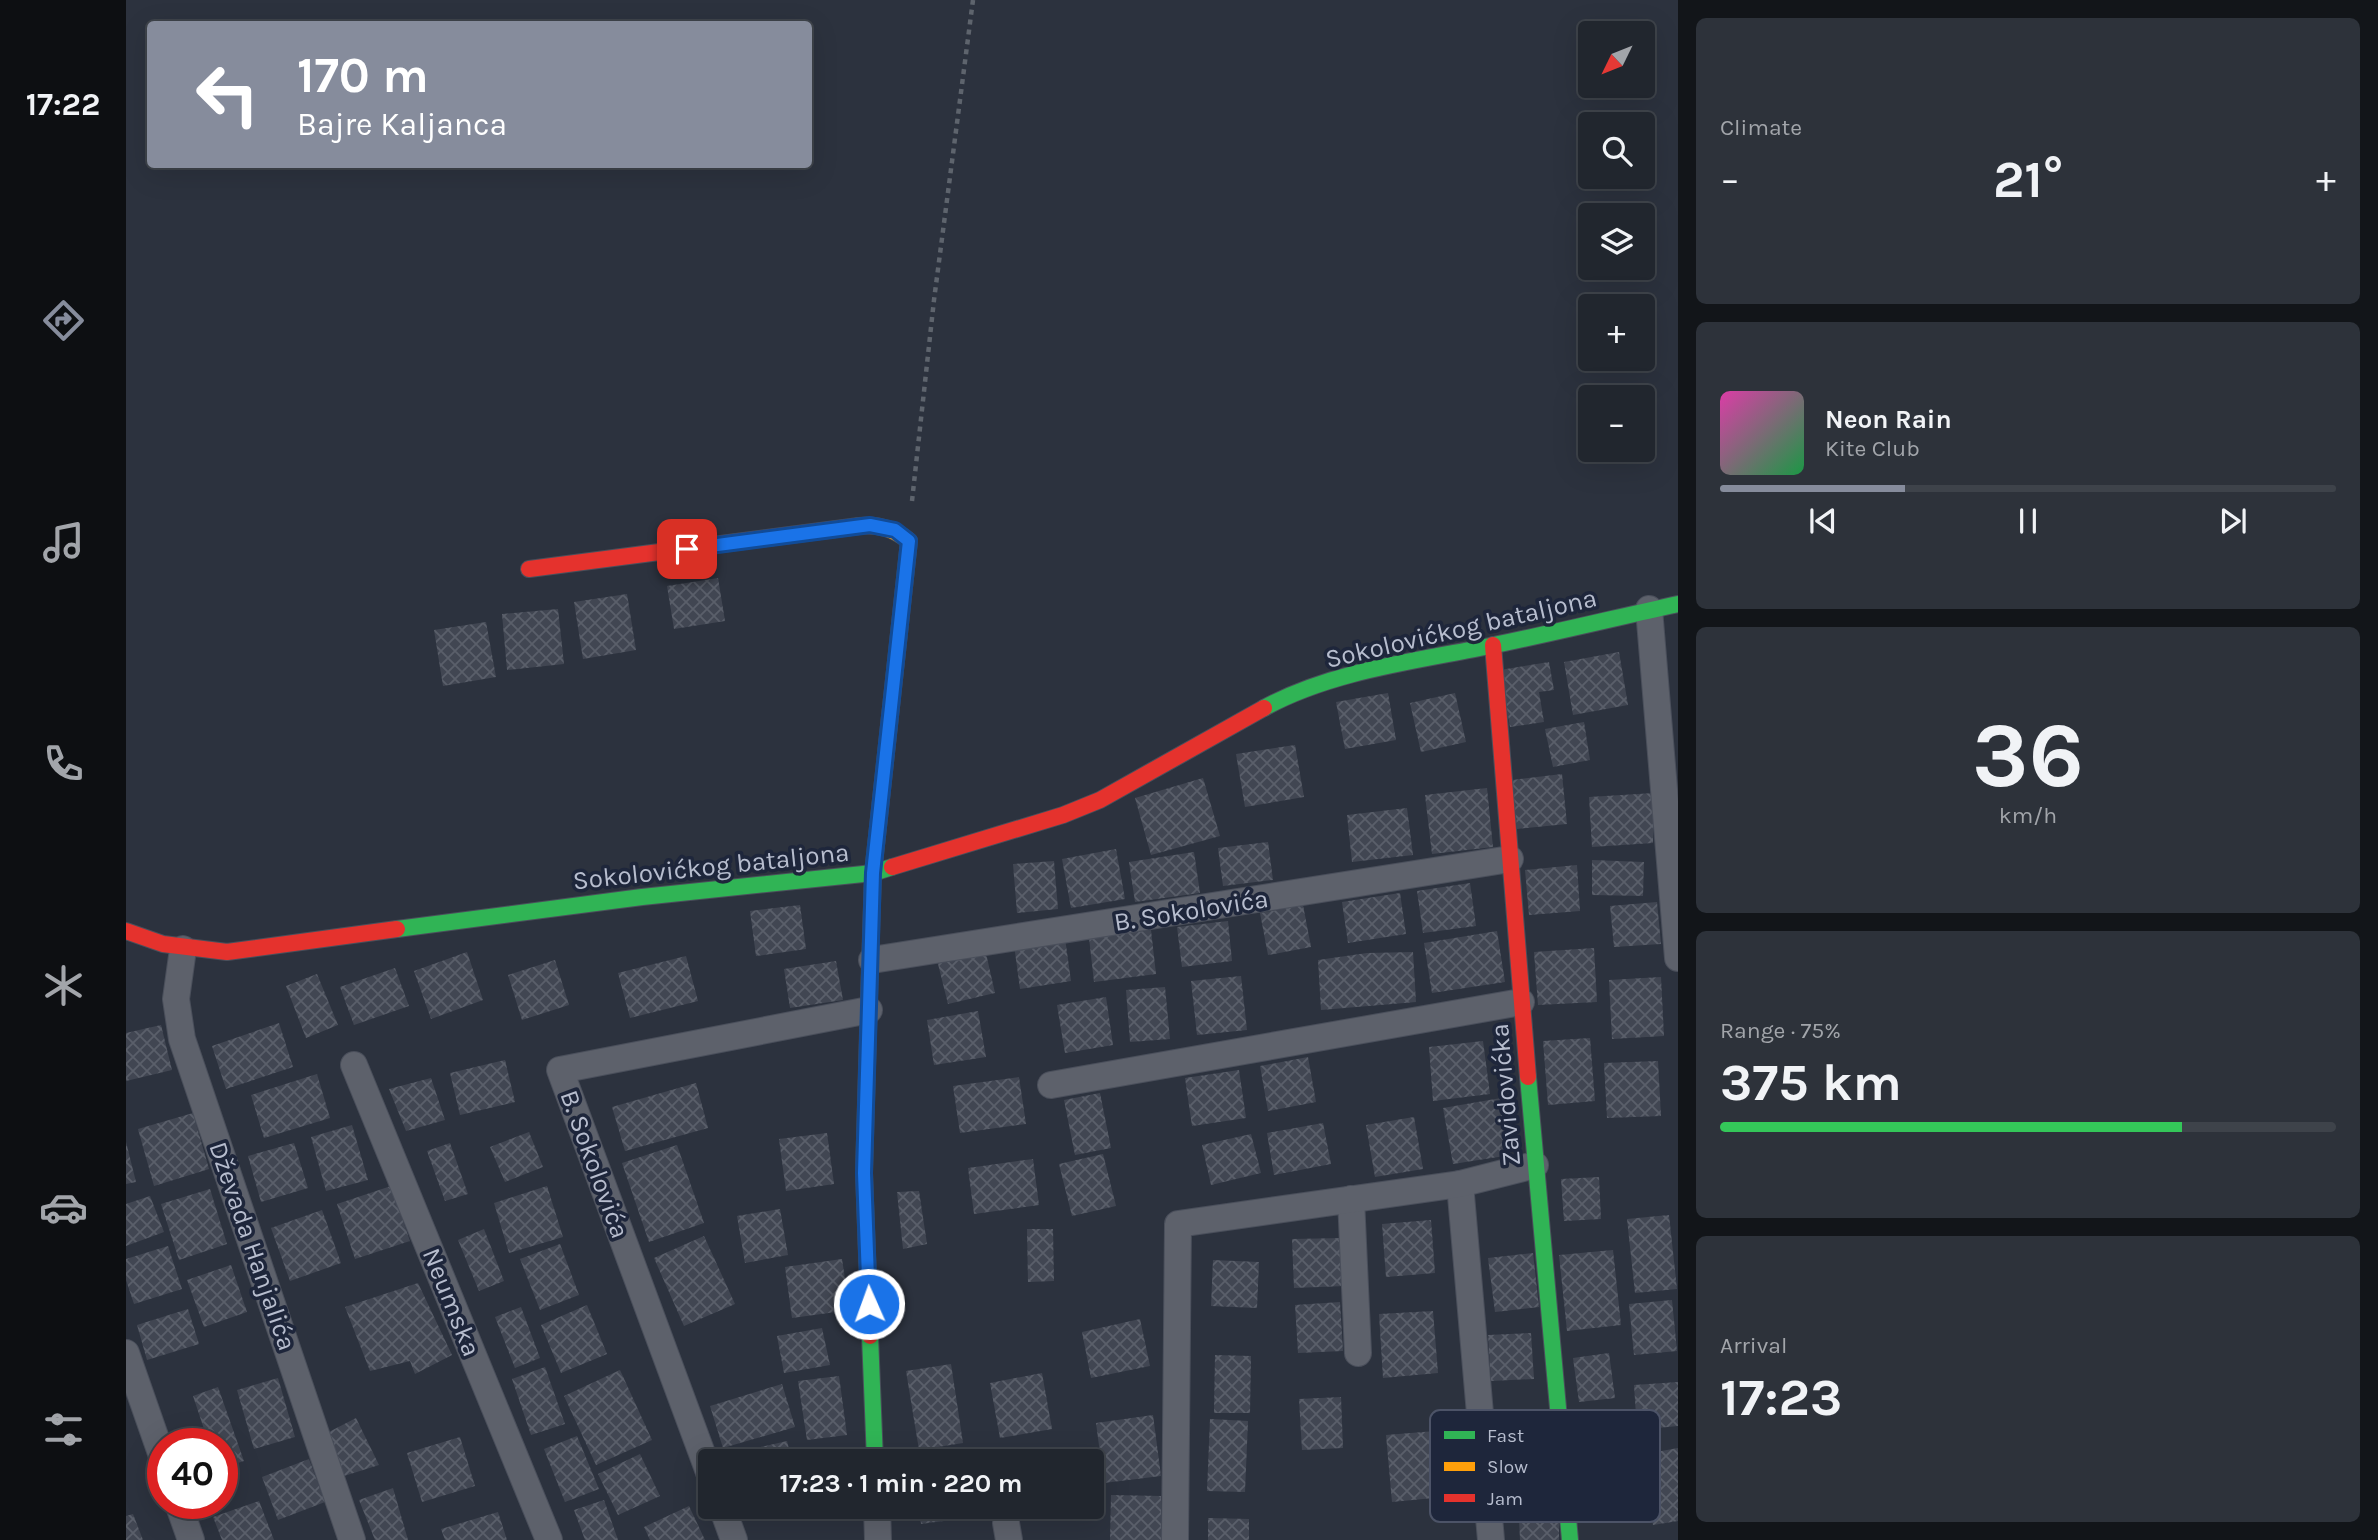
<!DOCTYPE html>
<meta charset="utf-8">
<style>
body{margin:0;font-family:Karla,sans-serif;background:#2d323a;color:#f1f3f6;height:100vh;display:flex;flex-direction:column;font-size:26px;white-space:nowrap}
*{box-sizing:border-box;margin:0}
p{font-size:23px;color:#a2a5aa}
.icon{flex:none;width:38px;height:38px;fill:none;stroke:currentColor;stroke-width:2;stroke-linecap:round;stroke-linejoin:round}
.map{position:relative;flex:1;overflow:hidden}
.panel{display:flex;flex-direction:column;gap:18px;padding:18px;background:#121519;width:700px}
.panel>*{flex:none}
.top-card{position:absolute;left:21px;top:21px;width:665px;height:147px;border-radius:7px;box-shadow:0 7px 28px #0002,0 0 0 2px #3e434a;background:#868c9c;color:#fff;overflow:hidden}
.needle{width:46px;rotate:227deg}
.buttons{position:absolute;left:1452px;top:21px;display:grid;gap:14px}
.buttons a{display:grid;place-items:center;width:77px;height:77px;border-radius:7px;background:#21262e;box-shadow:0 7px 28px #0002,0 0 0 2px #3e434a;font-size:35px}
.speed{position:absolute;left:21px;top:1428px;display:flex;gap:14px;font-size:35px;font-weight:700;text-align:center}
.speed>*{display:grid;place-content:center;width:91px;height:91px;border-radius:50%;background:#21262e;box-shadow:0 7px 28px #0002,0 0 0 2px #3e434a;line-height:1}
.speed .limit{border:10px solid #d22;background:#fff;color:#111}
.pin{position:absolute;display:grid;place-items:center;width:60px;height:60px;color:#fff;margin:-30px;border-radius:14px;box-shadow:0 4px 10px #0006}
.me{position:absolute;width:77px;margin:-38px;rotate:358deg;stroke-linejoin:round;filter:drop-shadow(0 0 5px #0008)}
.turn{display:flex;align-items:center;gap:24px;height:147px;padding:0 35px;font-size:32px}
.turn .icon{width:91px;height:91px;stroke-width:2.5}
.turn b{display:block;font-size:49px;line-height:60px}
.big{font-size:52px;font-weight:700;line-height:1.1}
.panel .card{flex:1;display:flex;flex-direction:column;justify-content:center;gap:10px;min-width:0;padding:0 24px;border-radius:10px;background:#2d323a}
.panel .dial{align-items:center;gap:0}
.dial b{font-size:91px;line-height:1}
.song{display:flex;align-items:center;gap:21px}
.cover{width:84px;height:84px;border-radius:10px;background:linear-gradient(135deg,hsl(320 70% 55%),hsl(140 70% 35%))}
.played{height:7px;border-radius:4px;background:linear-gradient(90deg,#868c9c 30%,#3e434a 30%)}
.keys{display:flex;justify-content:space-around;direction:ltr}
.heat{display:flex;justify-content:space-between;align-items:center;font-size:38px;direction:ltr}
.charge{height:10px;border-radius:5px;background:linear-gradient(90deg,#34c759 75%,#3e434a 0)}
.trip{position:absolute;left:572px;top:1449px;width:406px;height:70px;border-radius:7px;background:#21262e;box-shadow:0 7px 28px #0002,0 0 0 2px #3e434a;font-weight:700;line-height:70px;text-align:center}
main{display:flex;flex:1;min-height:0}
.tab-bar{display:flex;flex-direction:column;width:126px;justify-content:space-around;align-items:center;background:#0d0f12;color:#a2a5aa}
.tab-bar .icon{width:49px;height:49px}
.tab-bar .on{color:#868c9c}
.tab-bar b{font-size:32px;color:#f1f3f6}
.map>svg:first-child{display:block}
.building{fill:url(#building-cross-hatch)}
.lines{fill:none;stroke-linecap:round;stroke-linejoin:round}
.street-casing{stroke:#4a4f5b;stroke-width:28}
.fast-casing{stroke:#4a4f5b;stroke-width:18}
.slow-casing{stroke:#4a4f5b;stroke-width:18}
.jam-casing{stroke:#4a4f5b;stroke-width:18}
.path{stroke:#5e646d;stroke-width:4.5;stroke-dasharray:5 5;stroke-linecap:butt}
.street{stroke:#5d616b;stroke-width:26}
.fast{stroke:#30b455;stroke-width:16}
.slow{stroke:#ff9f0a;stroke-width:16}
.jam{stroke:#e5322d;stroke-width:16}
.route-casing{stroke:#114b97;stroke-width:18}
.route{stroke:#1a73e8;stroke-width:12}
.labels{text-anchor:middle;stroke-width:7;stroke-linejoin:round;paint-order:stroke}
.street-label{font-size:26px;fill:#b7bdce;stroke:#1e263b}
.key{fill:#1e263b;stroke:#4c5367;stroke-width:2}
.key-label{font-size:19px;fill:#b7bdce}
</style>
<main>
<nav class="tab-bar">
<b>17:22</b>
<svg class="icon on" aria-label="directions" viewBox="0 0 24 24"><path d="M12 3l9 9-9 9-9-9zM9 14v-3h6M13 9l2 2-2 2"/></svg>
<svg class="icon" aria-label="music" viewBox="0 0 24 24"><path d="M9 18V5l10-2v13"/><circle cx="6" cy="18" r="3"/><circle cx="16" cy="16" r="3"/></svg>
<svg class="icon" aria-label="phone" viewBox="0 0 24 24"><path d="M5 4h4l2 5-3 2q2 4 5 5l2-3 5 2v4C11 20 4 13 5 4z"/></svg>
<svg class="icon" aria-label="climate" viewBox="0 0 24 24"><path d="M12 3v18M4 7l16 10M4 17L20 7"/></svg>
<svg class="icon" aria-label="car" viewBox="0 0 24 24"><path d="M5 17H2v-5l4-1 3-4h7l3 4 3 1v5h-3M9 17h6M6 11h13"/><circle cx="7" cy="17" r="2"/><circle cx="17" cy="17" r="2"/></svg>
<svg class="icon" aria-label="filters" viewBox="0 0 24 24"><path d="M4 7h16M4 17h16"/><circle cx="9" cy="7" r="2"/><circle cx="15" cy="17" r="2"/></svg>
</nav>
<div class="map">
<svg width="1552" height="1540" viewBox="0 0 1552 1540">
<defs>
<pattern id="building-cross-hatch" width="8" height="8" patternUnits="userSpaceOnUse" patternTransform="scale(1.75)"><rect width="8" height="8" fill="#414652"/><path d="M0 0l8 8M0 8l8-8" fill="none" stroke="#5a5f6a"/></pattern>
</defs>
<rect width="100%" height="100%" fill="#2c323e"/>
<!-- building -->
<g class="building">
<polygon points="592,578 599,621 548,629 541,586"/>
<polygon points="501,594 510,650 457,659 448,602"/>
<polygon points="432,609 438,664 381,670 376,614"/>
<polygon points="360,622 370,677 317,686 308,630"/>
<polygon points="1493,652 1502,705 1447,715 1438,662"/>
<polygon points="1423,662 1428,690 1413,692 1418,722 1384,727 1374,670"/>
<polygon points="1262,693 1270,740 1219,749 1210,702"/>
<polygon points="1329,693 1340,742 1295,752 1284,703"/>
<polygon points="1458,722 1464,760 1427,767 1419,729"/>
<polygon points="1169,745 1178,797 1119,807 1110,754"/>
<polygon points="1436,774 1441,824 1391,829 1386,780"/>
<polygon points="1077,778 1094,836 1025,855 1009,798"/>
<polygon points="1361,788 1367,847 1306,854 1299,795"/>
<polygon points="1528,793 1527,843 1466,847 1463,797"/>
<polygon points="1281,808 1287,855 1226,862 1221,815"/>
<polygon points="1142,842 1147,880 1097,886 1092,848"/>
<polygon points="990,849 999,899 945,908 936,859"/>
<polygon points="1068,852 1074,893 1009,902 1003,862"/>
<polygon points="1466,860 1518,862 1517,896 1466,895"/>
<polygon points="928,861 932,909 891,913 887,864"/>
<polygon points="1451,865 1454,911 1403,915 1399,870"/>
<polygon points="1344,883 1350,926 1297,933 1291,891"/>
<polygon points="1274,893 1280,934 1222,943 1216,902"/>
<polygon points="1531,902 1535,944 1488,947 1484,906"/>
<polygon points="674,905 680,949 630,956 624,911"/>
<polygon points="1177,905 1185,947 1142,955 1134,913"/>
<polygon points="1102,921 1106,961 1056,967 1051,927"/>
<polygon points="1025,930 1030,974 968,982 963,938"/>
<polygon points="1371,931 1379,982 1306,993 1298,943"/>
<polygon points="939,938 945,981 894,989 888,945"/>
<polygon points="1468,948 1471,1002 1412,1005 1408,952"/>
<polygon points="859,949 869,993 822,1004 811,960"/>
<polygon points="341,952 357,1000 305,1019 288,971"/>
<polygon points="1287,952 1290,1002 1195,1010 1192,960 1241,953"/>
<polygon points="560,956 572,1001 504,1018 492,973"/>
<polygon points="429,960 443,1005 396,1020 382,975"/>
<polygon points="710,961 717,1000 664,1008 658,969"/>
<polygon points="269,968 283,1006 228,1025 214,987"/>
<polygon points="191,974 212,1025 180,1038 160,986"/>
<polygon points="1115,976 1121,1030 1071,1035 1065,981"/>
<polygon points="1535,977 1538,1036 1486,1039 1483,980"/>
<polygon points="1039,987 1044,1039 1004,1042 1000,990"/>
<polygon points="980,997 987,1045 939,1053 931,1005"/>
<polygon points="852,1011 860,1057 808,1065 801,1020"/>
<polygon points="153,1023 167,1067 100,1089 86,1046"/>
<polygon points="35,1025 46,1070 0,1081 0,1033"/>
<polygon points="1464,1038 1469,1101 1422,1105 1417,1041"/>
<polygon points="1357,1041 1364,1094 1307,1101 1303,1047"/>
<polygon points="1182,1057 1190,1102 1142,1111 1134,1066"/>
<polygon points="379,1060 389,1102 334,1115 324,1073"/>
<polygon points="1532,1061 1535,1116 1481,1118 1478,1063"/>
<polygon points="1113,1070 1120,1118 1066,1126 1059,1078"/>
<polygon points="191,1074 204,1118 138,1138 125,1095"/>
<polygon points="893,1077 900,1124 834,1133 827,1086"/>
<polygon points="305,1078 319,1120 280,1131 263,1089"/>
<polygon points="570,1083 582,1128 499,1151 486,1107"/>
<polygon points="974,1093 985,1148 949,1155 938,1100"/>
<polygon points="1375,1098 1385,1155 1327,1164 1317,1108"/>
<polygon points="67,1113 83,1169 28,1186 12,1129"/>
<polygon points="1288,1117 1297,1169 1249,1177 1240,1125"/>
<polygon points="1197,1123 1205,1164 1148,1175 1141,1133"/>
<polygon points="226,1125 242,1180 200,1191 185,1137"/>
<polygon points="403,1132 417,1167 379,1182 364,1147"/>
<polygon points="701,1133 708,1184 660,1191 653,1139"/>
<polygon points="1125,1134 1135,1173 1085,1185 1076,1145"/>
<polygon points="0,1142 10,1182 0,1184"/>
<polygon points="168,1143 182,1188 135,1202 122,1156"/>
<polygon points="324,1143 342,1194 319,1201 301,1151"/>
<polygon points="551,1145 578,1223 523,1242 496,1163"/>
<polygon points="977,1154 990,1206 946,1216 933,1164"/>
<polygon points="907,1159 913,1205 848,1214 842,1168"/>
<polygon points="1473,1177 1475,1219 1438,1221 1435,1179"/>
<polygon points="265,1186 284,1241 229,1259 211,1204"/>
<polygon points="421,1186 437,1237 383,1253 368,1203"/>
<polygon points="84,1189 101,1244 53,1260 35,1204"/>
<polygon points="793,1191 801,1244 777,1249 771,1192"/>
<polygon points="24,1196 38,1232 0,1246 0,1204"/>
<polygon points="654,1209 662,1255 619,1263 611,1216"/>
<polygon points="196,1210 215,1263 164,1281 145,1228"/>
<polygon points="1543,1215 1551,1289 1509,1293 1501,1219"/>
<polygon points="1305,1220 1309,1273 1260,1277 1256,1224"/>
<polygon points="358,1229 378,1281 353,1291 332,1240"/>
<polygon points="901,1229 927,1229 928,1281 902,1282"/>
<polygon points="578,1236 609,1304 558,1326 528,1258"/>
<polygon points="1218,1238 1220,1286 1168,1288 1166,1239"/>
<polygon points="434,1244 453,1295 414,1310 394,1259"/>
<polygon points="42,1246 56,1289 8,1304 0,1280 0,1259"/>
<polygon points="1487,1250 1495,1325 1441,1331 1433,1255"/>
<polygon points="1407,1253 1413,1307 1369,1312 1362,1258"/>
<polygon points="716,1259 721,1292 710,1312 666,1318 659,1267"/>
<polygon points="1087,1260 1133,1262 1131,1308 1085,1306"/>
<polygon points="105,1265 121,1312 78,1327 61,1280"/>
<polygon points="292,1283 326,1355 289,1374 284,1361 244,1371 219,1307"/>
<polygon points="1546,1300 1551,1351 1508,1355 1503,1304"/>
<polygon points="1214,1302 1217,1351 1172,1353 1169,1305"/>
<polygon points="461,1305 481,1354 435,1373 415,1325"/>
<polygon points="395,1307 414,1358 389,1368 369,1317"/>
<polygon points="62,1309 73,1344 21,1360 11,1325"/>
<polygon points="1307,1311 1312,1373 1257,1378 1253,1314"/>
<polygon points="1014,1319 1024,1366 965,1378 956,1332"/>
<polygon points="696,1328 704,1365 658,1373 651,1336"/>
<polygon points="1405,1333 1408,1379 1365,1381 1362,1335"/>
<polygon points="1483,1353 1489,1398 1453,1402 1447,1358"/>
<polygon points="1089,1355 1125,1356 1124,1413 1088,1413"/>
<polygon points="825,1364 837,1443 793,1450 780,1371"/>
<polygon points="419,1367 439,1424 405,1435 386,1379"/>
<polygon points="494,1370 526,1440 470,1465 438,1396"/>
<polygon points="916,1373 926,1429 874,1438 864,1383"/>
<polygon points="713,1376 721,1435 681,1440 672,1381"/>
<polygon points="152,1378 169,1437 128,1449 111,1390"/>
<polygon points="1552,1382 1552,1426 1511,1430 1508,1385"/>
<polygon points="656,1384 669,1427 597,1448 584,1406"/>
<polygon points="92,1387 118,1461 96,1468 96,1444 83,1444 67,1396"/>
<polygon points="1215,1397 1217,1448 1176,1450 1173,1399"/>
<polygon points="1027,1415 1035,1476 978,1483 970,1423"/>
<polygon points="230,1418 253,1465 215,1477 199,1434"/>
<polygon points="1084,1419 1122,1421 1119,1492 1081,1491"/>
<polygon points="1322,1430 1328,1496 1266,1502 1260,1435"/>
<polygon points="451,1436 473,1489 439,1502 418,1449"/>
<polygon points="334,1437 349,1486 296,1502 281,1453"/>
<polygon points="661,1441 666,1461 620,1461 618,1451"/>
<polygon points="929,1448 931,1461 883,1461 882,1455"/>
<polygon points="1552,1448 1552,1521 1527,1525 1513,1455"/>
<polygon points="514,1454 534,1496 492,1515 472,1474"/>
<polygon points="183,1459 199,1502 152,1520 136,1477"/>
<polygon points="267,1488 282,1540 249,1540 233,1500"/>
<polygon points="985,1495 1035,1496 1035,1540 984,1540"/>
<polygon points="478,1500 492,1540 459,1540 448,1510"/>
<polygon points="133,1501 148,1540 96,1540 87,1517"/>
<polygon points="563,1506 579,1540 524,1540 518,1527"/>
<polygon points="793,1507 854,1507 855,1516 795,1524"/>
<polygon points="372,1512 381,1540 319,1540 315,1529"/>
<polygon points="7,1514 17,1540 0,1540 0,1516"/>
<polygon points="1082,1518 1123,1519 1123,1540 1082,1540"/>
<polygon points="1433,1518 1433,1540 1394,1540 1393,1519"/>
</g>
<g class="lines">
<defs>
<g id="street">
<polyline points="1523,609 1552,958"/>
<polyline points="57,949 50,999 56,1039 226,1540"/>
<polyline points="746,960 1384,859"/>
<polyline points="228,1065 423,1540"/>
<polyline points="925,1085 1395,1002"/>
<polyline points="1334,1184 1365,1540"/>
<polyline points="1225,1199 1232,1353"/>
<polyline points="0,1353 37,1459"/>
<polyline points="584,1475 434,1070 743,1010"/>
<polyline points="52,1503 65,1540"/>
<polyline points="596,1507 608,1540"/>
<polyline points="751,1507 752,1540"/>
<polyline points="880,1523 883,1540"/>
<polyline points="1049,1540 1052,1224 1334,1184 1409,1165"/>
</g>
<g id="fast">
<path d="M 1138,708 C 1205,671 1290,661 1364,646 C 1427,633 1489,618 1552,604"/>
<polyline points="271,929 516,897 747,873 766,867"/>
<polyline points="1402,1077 1444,1540"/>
<polyline points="744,1336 749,1461"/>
</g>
<path id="slow" d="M 733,526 C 753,524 768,529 783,541 L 747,873 L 743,997"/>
<g id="jam">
<polyline points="403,569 733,526"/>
<polyline points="1367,645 1402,1077"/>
<polyline points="766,867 937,815 974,800 1138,708"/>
<polyline points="0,931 37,944 101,952 271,929"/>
<polyline points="743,997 738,1173 744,1336"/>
</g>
</defs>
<!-- street casing -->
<use href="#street" class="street-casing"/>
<!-- fast casing -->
<use href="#fast" class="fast-casing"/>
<!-- slow casing -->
<use href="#slow" class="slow-casing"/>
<!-- jam casing -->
<use href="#jam" class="jam-casing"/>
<!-- path -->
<polyline class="path" points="786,501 808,300 847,0"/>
<!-- street -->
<use href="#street" class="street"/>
<!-- fast -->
<use href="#fast" class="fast"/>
<!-- slow -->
<use href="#slow" class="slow"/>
<!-- jam -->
<use href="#jam" class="jam"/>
</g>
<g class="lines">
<defs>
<polyline id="route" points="561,549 744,525 769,530 783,541 747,873 738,1173 743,1304"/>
</defs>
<!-- route casing -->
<use href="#route" class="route-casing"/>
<!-- route -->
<use href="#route" class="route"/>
</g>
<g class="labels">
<!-- street labels -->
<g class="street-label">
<text transform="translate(1335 628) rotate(-13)" y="9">Sokolovićkog bataljona</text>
<text transform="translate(585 866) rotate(-6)" y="9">Sokolovićkog bataljona</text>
<text transform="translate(1065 910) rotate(-9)" y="9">B. Sokolovića</text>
<text transform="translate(1379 1095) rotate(-95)" y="9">Zavidovićka</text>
<text transform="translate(469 1164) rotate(70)" y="9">B. Sokolovića</text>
<text transform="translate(127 1246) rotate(71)" y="9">Dževada Hanjalića</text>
<text transform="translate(326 1302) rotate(68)" y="9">Neumska</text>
</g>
</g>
<!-- legend -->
<rect x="1304" y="1410" width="230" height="112" rx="10" class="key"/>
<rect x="1318" y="1431" width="31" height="8" fill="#30b455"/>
<rect x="1318" y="1462" width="31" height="9" fill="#ff9f0a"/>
<rect x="1318" y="1494" width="31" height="8" fill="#e5322d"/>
<g class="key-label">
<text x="1361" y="1442">Fast</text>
<text x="1361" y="1473">Slow</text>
<text x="1361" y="1505">Jam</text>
</g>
</svg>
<div class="buttons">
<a><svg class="needle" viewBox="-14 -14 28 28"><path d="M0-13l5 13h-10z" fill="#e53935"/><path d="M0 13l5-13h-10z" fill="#a2a5aa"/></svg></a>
<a><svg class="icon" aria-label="search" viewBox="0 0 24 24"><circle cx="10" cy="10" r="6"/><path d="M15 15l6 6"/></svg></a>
<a><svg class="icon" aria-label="layers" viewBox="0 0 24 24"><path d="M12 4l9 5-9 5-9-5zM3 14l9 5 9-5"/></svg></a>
<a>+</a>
<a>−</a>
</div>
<div class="speed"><div class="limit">40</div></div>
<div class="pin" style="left:561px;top:549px;background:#d93025"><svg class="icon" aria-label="arrive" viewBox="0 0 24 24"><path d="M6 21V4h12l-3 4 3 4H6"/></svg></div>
<svg class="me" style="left:743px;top:1304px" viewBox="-20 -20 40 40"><circle r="17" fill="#1a73e8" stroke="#fff" stroke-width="3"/><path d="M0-11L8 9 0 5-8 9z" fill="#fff"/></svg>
<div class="trip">17:23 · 1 min · 220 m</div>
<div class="top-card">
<div class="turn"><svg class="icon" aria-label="left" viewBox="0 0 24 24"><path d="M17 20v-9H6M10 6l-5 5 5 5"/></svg><div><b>170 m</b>Bajre Kaljanca</div></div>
</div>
</div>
<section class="panel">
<div class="card"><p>Climate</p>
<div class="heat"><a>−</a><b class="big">21°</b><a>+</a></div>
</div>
<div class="card">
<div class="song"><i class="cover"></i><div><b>Neon Rain</b><p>Kite Club</p></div></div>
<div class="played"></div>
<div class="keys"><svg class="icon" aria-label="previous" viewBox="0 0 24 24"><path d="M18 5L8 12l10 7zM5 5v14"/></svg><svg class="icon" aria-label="pause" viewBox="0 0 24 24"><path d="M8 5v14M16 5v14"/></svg><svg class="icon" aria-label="next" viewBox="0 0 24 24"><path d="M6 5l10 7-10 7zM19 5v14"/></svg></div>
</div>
<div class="card dial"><b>36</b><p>km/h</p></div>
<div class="card"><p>Range · 75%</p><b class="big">375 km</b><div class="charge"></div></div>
<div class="card"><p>Arrival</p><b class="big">17:23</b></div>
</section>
</main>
